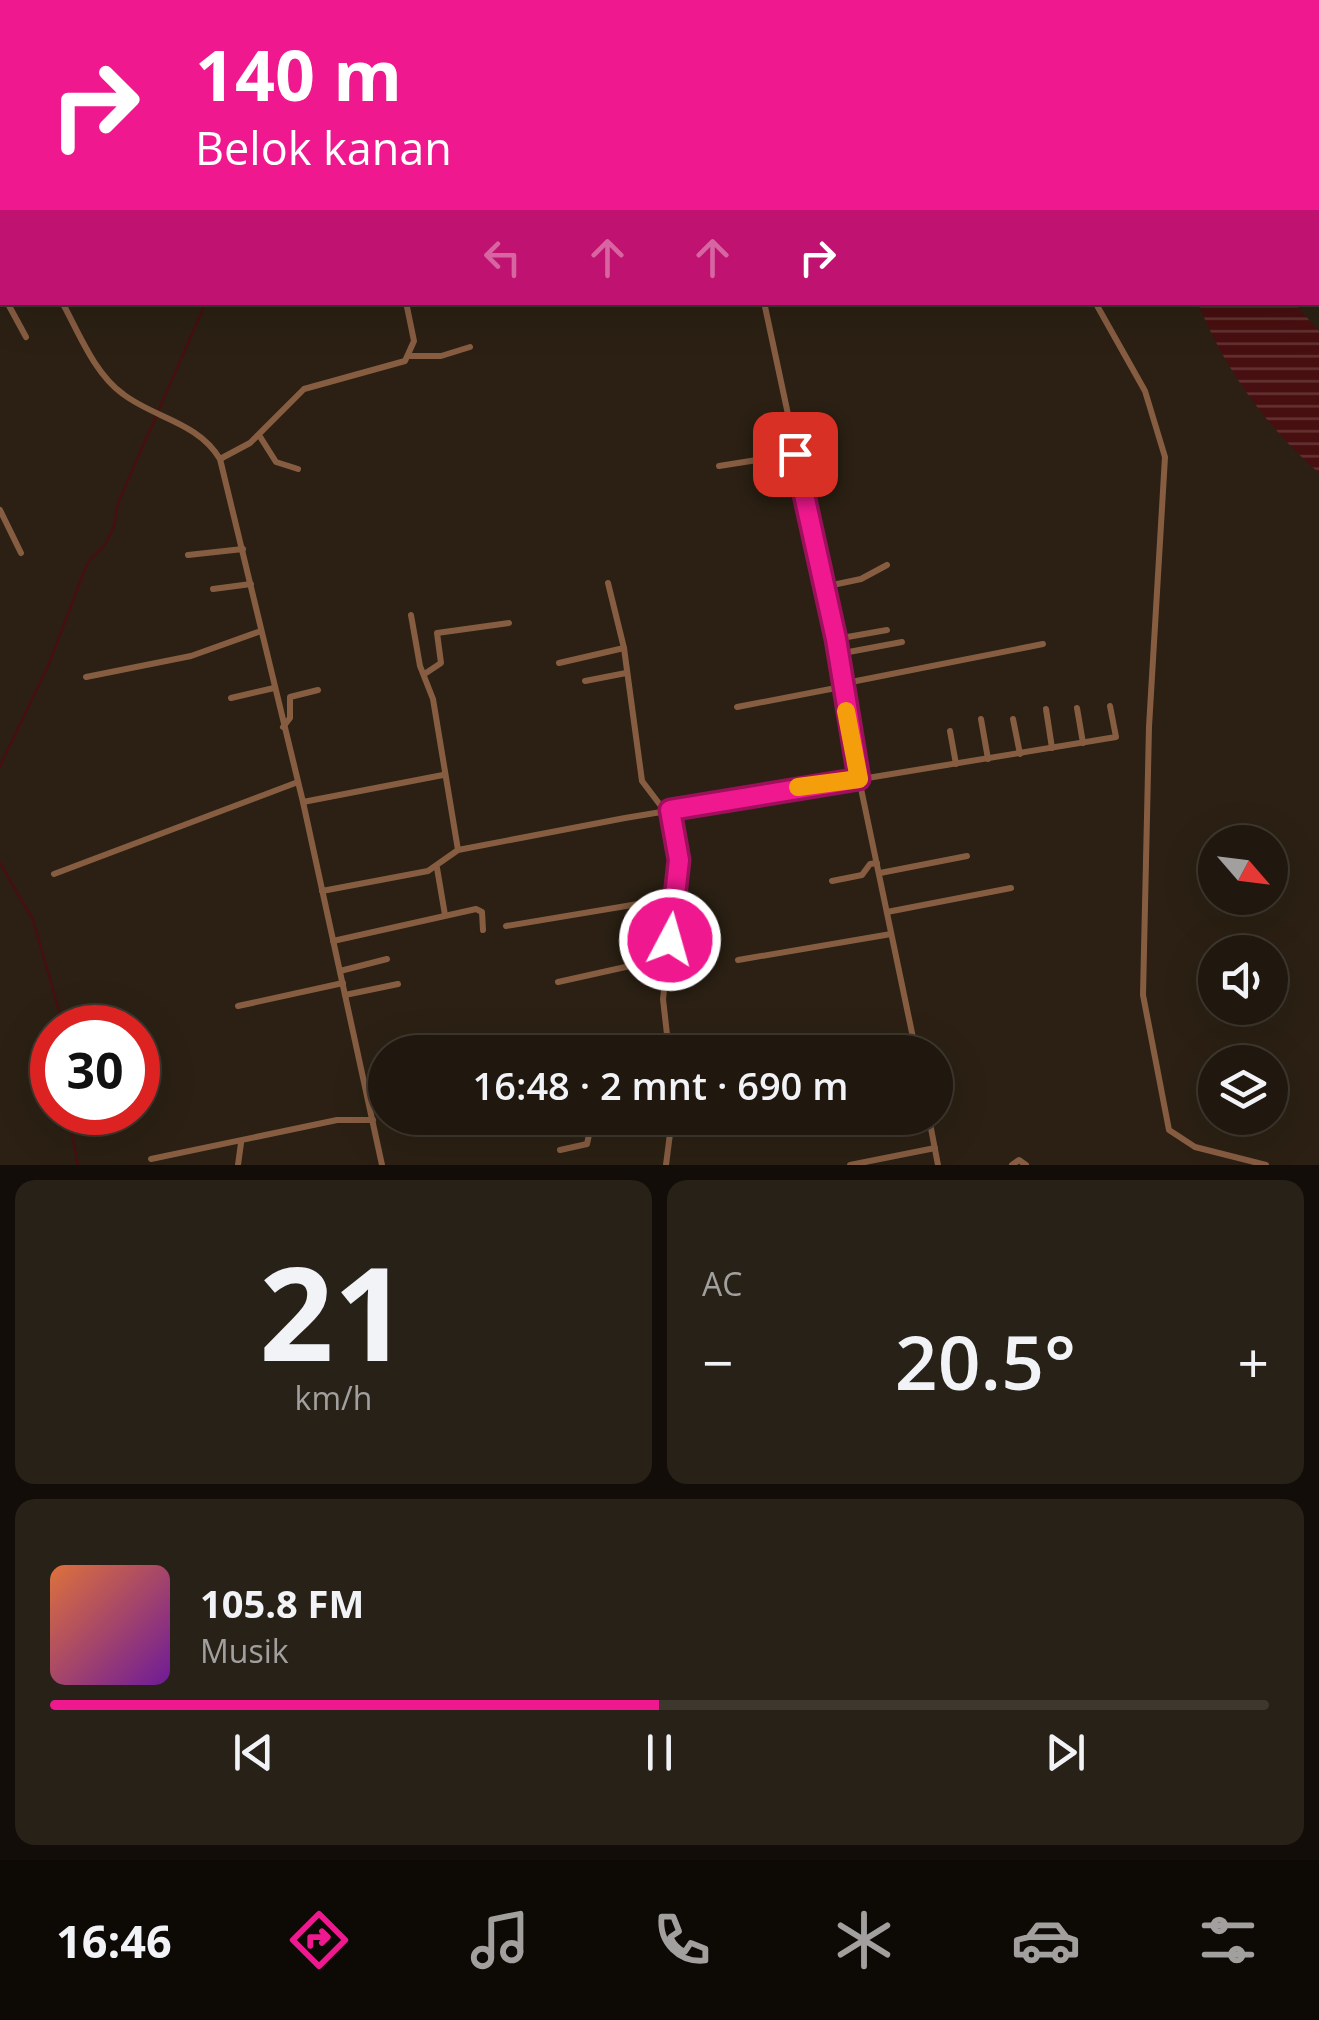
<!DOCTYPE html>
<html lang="id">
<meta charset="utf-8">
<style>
body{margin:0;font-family:"Open Sans",sans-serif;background:#282117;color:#f1f3f6;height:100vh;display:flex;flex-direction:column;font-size:38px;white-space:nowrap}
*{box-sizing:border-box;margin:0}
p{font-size:32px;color:#a2a09e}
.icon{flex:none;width:55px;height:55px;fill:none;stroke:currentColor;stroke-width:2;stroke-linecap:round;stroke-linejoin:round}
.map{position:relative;height:1165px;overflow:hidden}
.sheet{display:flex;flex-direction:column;gap:15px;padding:15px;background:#120d08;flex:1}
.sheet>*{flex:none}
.guide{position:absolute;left:0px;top:0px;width:1320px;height:305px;box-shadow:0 10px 40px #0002,0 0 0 2px #3d372e;background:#f0188e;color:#fff;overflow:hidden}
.needle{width:65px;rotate:118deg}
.fabs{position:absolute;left:1198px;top:825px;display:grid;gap:20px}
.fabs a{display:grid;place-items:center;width:90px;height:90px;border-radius:50%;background:#20180e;box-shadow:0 10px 40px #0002,0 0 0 2px #3d372e;font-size:50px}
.speed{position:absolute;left:30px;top:1005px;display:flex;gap:20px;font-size:50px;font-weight:700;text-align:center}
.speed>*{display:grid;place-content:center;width:130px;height:130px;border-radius:50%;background:#20180e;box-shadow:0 10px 40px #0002,0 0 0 2px #3d372e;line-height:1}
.speed .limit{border:15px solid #d22;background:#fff;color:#111}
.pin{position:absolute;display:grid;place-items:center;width:85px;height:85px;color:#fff;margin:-42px;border-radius:20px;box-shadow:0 5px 15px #0006}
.me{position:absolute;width:110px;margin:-55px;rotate:6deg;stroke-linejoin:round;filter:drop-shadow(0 0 8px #0008)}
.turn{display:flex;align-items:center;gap:35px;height:210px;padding:0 30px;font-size:45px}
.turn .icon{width:130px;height:130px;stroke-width:2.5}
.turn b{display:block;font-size:70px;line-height:85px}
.lanes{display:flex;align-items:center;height:95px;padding:0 30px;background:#0003;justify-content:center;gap:50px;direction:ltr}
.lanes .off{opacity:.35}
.big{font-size:75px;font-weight:600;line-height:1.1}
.sheet .card{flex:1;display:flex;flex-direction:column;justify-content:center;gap:15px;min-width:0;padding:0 35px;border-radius:20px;background:#282117}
.sheet .dial{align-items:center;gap:0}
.dial b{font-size:130px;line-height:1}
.song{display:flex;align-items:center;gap:30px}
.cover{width:120px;height:120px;border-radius:15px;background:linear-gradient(135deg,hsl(20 70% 55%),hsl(280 70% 35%))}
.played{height:10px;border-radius:5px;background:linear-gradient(90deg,#f0188e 50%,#3d372e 50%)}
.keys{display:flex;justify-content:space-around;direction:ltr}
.heat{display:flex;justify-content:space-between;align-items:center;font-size:55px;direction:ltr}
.sheet .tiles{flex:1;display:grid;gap:15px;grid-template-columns:1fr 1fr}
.card:last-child{grid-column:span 2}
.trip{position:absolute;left:368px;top:1035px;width:585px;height:100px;border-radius:50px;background:#20180e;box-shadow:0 10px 40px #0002,0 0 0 2px #3d372e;font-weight:600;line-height:100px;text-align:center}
.tabs{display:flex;height:160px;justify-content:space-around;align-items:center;background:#0d0a06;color:#a2a09e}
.tabs .icon{width:70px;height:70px}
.tabs .active{color:#f0188e}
.tabs b{font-size:45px;color:#f1f3f6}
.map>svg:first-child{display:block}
.water{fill:url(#water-rules)}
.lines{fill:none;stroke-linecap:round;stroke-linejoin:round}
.stream{stroke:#480f10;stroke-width:2.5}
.minor{stroke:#875d42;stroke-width:6}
.route-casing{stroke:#9c105c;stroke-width:25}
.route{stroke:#f0188e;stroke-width:18}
.slow{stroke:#f59e0b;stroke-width:18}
</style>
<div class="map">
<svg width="1319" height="1165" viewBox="0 0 1319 1165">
<defs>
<pattern id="water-rules" width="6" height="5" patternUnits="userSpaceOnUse" patternTransform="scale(2.5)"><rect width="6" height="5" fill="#480f10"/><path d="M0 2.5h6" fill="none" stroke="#633232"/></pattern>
</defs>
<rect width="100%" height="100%" fill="#2b2013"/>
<!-- water -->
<path class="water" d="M 1198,303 L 1294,303 L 1319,331 L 1319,473 C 1267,428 1223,367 1198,303 Z"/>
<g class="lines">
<!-- stream -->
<g class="stream">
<polyline points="335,2 336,0"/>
<polyline points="0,766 48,666 87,564 106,543 114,526 118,503 206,302"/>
<polyline points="0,863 33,920 64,1028"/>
<polyline points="68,1112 78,1165"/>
</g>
<!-- minor -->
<g class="minor">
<polyline points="26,0 27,2"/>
<polyline points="80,0 81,2"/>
<polyline points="128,0 129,2"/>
<polyline points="218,0 219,2"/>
<polyline points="701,0 701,2"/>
<polyline points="1008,0 1008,2"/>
<polyline points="441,2 442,0"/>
<polyline points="1211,2 1211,0"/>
<polyline points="0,127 2,131"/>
<polyline points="0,190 2,195"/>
<polyline points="1318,267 1319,269"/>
<polyline points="0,288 2,293"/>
<polyline points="7,302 26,337"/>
<path d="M 62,302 C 79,333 94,373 123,394 C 154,418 198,422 220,459 L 303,802 L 382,1165"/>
<polyline points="764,302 836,639 859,779 916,1052"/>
<polyline points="1095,302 1145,391 1165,457 1149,727 1143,995 1169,1130 1195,1147 1266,1165"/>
<polyline points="410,356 441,356 470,347"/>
<polyline points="259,435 276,462 298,469"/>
<polyline points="220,459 250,443 304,389 405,361 414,341 406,302"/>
<polyline points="719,466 795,454"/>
<polyline points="0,510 21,553"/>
<polyline points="188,555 243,549"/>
<polyline points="608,583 624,648 642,781 664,810"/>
<polyline points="823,587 861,579 887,565"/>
<polyline points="213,589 251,584"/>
<polyline points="411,615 420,666 433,699 458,850"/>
<polyline points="836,639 887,630"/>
<polyline points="838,654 902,642"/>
<polyline points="559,663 624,648"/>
<polyline points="426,673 441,663 437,633 509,623"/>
<polyline points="86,677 191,656 261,631"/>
<polyline points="585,681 626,673"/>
<polyline points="841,684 1043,644"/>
<polyline points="231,698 274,688"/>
<polyline points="737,707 841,687"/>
<polyline points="1077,708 1083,743"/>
<polyline points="1046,709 1052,748"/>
<polyline points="981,719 988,759"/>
<polyline points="1013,719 1020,754"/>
<polyline points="283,727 290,718 290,697 318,690"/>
<polyline points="950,731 956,764"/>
<polyline points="303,802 443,775"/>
<polyline points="437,868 445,915"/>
<polyline points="880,873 967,856"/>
<polyline points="54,874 298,782"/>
<polyline points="832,881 862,875 870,864 877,863"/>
<polyline points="322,891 428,871 458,850 625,818 1116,737 1110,706"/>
<polyline points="887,912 1011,888"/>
<polyline points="506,926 674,898"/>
<polyline points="333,941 476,909 482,912 483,930"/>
<polyline points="738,960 891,934"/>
<polyline points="340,971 387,959"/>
<polyline points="558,982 666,958"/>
<polyline points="345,995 398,984"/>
<polyline points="238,1006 343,983"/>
<polyline points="669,1052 663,999 679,860 671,810"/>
<polyline points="656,1118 669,1118"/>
<polyline points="929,1118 938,1165"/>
<polyline points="560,1150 587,1144 592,1121 606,1118"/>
<polyline points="151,1159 337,1120 373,1120"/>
<polyline points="238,1165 241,1143"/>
<polyline points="666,1165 672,1118"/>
<polyline points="850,1165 935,1148"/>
<polyline points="1012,1165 1019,1160 1026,1165"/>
</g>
</g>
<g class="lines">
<defs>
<polyline id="route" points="670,940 679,860 670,810 859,779 836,639 795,454"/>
</defs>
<!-- route casing -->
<use href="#route" class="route-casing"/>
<!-- route -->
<use href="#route" class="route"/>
<!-- slow -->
<polyline class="slow" points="798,787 859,779 846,711"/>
</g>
</svg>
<div class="fabs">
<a><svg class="needle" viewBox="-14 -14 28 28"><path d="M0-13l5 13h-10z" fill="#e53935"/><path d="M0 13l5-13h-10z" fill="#a2a09e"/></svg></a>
<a><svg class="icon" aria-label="sound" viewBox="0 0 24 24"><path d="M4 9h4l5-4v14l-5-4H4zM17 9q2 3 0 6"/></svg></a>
<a><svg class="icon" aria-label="layers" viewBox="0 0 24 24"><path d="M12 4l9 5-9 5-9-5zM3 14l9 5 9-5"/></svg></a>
</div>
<div class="speed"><div class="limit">30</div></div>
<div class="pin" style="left:795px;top:454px;background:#d93025"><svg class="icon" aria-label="arrive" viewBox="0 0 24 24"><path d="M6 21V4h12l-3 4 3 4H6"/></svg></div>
<svg class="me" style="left:670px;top:940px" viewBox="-20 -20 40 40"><circle r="17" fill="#f0188e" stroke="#fff" stroke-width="3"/><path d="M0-11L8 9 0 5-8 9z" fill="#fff"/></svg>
<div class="trip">16:48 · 2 mnt · 690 m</div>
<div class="guide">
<div class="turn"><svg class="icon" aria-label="right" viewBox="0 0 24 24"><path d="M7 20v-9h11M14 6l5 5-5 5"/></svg><div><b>140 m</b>Belok kanan</div></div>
<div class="lanes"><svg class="icon off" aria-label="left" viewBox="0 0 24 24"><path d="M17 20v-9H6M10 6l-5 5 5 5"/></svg><svg class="icon off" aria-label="ahead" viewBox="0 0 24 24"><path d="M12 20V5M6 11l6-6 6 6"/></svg><svg class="icon off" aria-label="ahead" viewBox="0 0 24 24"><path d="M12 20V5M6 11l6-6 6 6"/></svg><svg class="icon" aria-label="right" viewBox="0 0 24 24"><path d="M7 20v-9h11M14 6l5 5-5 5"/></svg></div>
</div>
</div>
<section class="sheet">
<div class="tiles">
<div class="card dial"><b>21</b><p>km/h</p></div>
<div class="card"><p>AC</p>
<div class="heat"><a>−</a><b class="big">20.5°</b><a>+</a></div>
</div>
<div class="card">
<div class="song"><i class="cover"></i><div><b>105.8 FM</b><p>Musik</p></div></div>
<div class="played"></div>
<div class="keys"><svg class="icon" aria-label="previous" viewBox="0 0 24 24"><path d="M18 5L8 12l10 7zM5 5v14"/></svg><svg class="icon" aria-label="pause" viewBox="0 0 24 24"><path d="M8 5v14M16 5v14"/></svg><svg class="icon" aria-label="next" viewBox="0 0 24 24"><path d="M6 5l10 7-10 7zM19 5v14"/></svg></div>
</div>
</div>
</section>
<nav class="tabs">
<b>16:46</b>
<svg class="icon active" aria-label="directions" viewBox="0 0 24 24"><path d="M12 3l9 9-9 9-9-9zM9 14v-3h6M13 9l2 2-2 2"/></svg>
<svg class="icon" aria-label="music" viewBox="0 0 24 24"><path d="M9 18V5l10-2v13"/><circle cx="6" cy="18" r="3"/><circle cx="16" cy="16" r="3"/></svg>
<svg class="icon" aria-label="phone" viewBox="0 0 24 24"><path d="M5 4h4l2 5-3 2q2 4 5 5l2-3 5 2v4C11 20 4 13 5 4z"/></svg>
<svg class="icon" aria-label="climate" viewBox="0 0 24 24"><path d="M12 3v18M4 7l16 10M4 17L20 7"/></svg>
<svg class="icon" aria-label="car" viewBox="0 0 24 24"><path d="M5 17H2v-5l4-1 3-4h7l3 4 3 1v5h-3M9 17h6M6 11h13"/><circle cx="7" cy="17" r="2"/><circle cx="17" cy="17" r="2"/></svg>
<svg class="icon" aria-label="filters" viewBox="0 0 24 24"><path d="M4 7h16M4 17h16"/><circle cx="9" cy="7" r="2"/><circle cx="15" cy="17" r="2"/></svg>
</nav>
